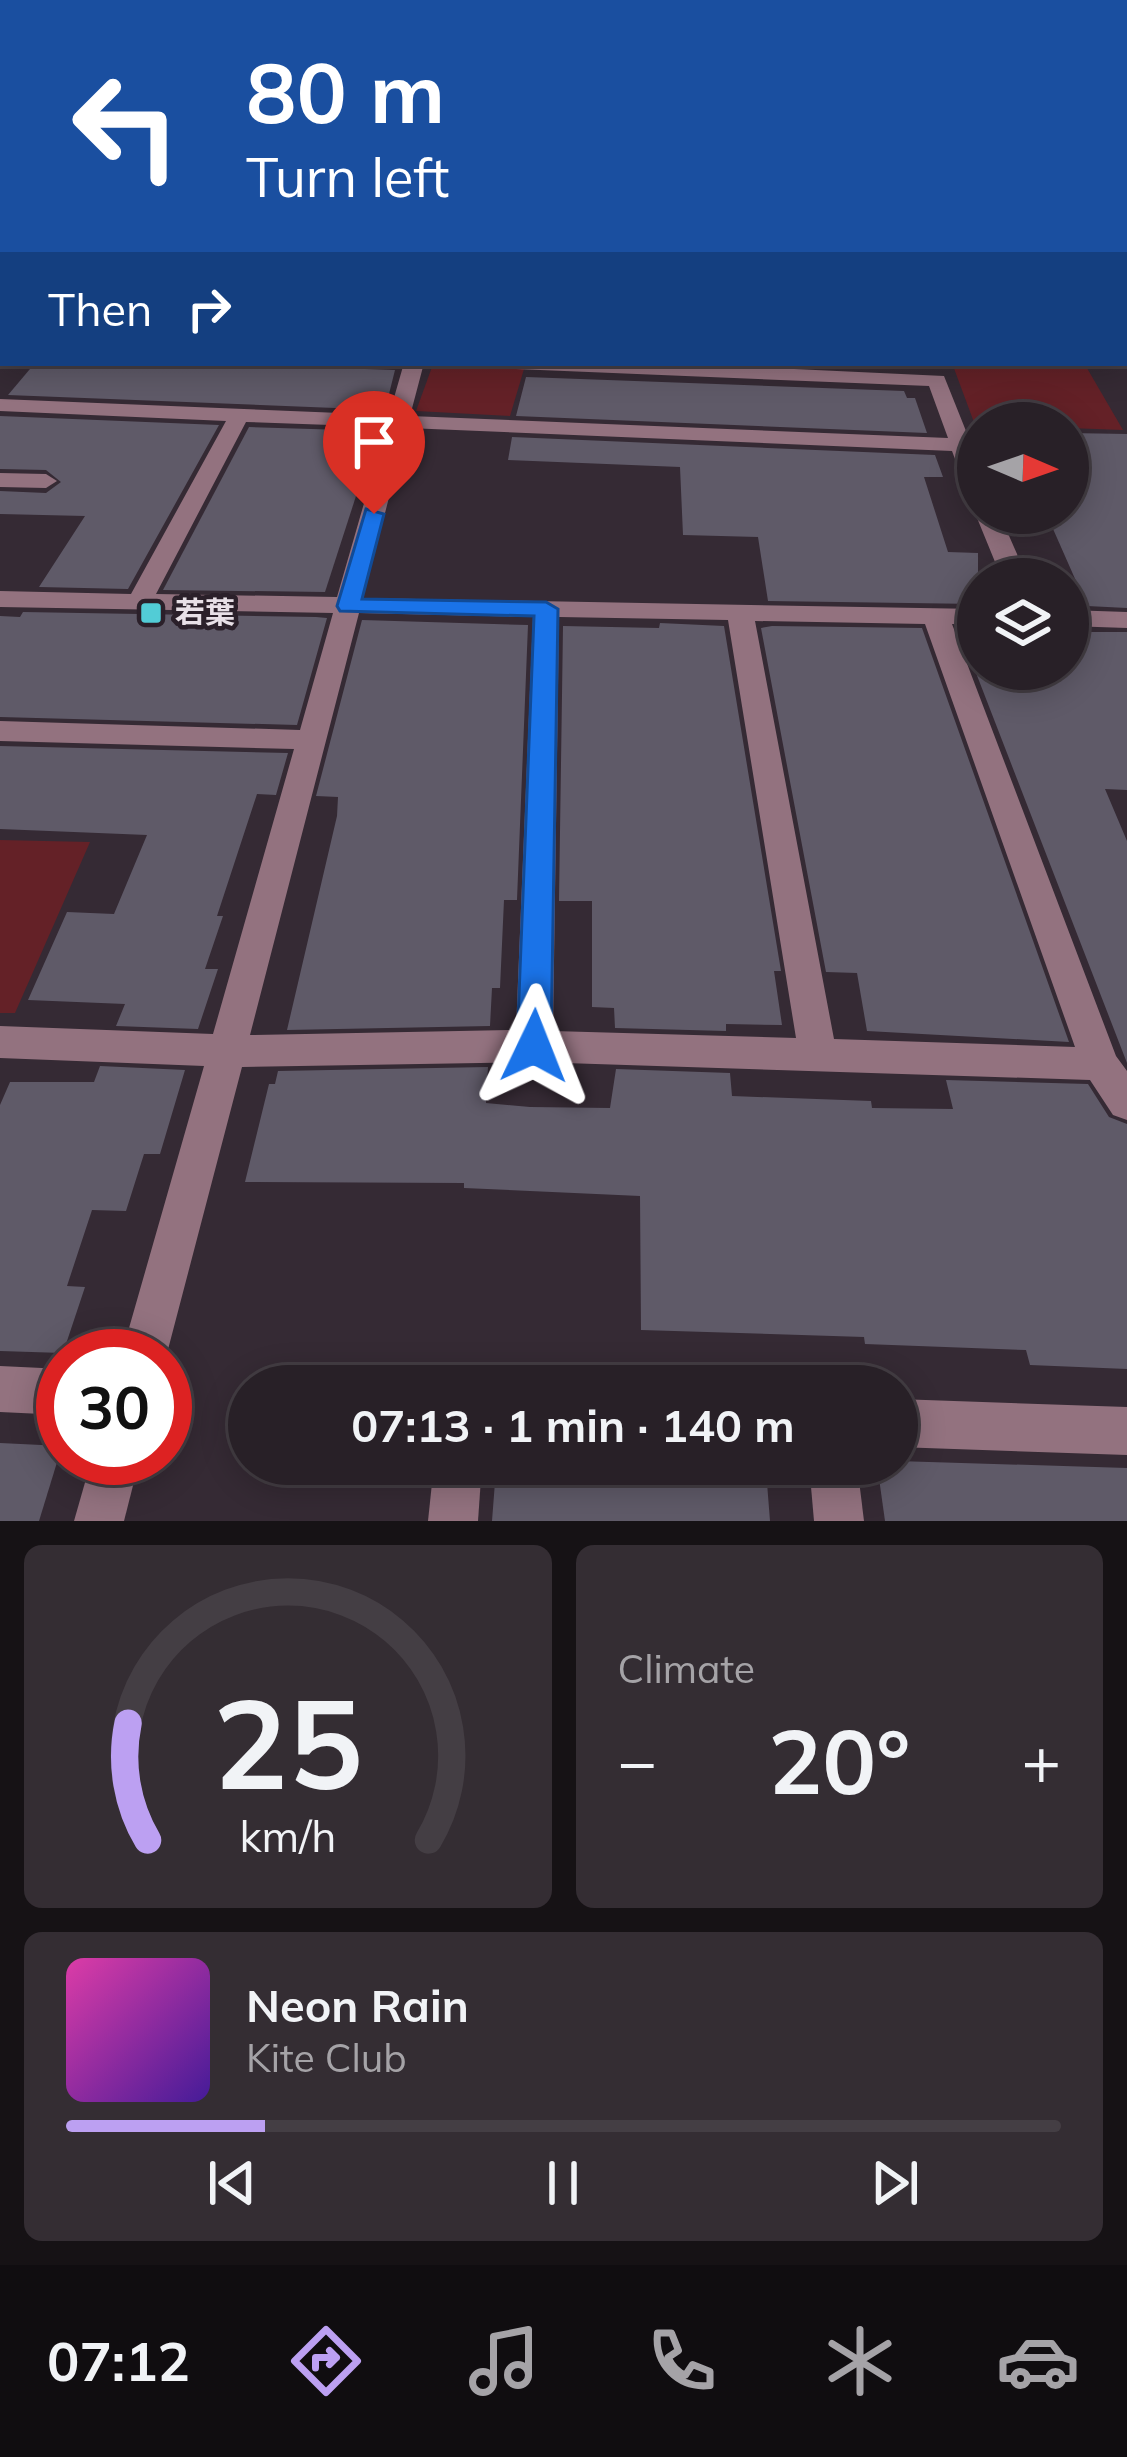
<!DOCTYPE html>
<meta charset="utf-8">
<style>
body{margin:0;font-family:Mulish,"Noto Sans JP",sans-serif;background:#342d33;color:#f1f3f6;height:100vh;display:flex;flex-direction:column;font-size:45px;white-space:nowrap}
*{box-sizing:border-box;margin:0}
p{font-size:39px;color:#a5a3a7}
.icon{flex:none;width:66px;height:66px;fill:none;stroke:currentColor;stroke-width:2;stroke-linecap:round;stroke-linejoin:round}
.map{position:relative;height:1521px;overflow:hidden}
.side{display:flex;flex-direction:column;gap:24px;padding:24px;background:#161215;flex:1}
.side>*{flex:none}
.top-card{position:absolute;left:0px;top:0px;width:1128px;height:366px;box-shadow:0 6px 30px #0003,0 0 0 3px #443e44;background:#1a4fa0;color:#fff;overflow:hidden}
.needle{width:78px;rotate:92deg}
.buttons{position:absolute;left:957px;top:402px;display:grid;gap:24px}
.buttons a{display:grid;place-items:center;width:132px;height:132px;border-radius:50%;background:#282027;box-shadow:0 6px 30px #0003,0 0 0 3px #443e44;font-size:60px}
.speed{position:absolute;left:36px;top:1329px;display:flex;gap:24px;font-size:60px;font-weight:700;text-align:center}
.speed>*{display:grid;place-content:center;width:156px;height:156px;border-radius:50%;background:#282027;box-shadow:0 6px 30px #0003,0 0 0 3px #443e44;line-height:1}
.speed .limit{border:18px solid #d22;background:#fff;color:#111}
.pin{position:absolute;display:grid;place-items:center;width:102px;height:102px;color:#fff;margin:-123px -51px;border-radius:50% 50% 50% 0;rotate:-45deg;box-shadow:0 0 12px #0007}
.pin .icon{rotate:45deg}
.me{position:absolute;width:132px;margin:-66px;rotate:2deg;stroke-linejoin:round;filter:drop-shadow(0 0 9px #0008)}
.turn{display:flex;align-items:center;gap:42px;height:252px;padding:0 48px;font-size:54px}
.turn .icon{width:156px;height:156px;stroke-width:2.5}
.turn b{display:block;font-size:84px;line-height:102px}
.then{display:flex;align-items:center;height:114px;padding:0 48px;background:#0003;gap:24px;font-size:45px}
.big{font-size:90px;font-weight:700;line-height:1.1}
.side .widget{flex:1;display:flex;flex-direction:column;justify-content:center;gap:18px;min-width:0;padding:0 42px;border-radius:18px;background:#342d33}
.side .dial{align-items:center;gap:0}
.dial svg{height:312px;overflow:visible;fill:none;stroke:#443e44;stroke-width:7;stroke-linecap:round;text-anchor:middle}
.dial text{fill:#f1f3f6;stroke:none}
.song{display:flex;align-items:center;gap:36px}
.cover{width:144px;height:144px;border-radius:18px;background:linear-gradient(135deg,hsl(320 70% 55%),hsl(260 70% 35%))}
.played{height:12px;border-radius:6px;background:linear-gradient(90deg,#bca0f2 20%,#443e44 20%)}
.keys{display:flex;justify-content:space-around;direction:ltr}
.heat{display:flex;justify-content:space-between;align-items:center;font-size:66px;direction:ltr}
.side .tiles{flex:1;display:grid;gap:24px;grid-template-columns:1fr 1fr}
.widget:last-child{grid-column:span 2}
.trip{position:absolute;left:228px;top:1365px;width:690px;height:120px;border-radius:60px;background:#282027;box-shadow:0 6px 30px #0003,0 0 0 3px #443e44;font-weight:700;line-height:120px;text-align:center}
.tab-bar{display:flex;height:192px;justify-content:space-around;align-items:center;background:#100d10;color:#a5a3a7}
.tab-bar .icon{width:84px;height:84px}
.tab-bar .current{color:#bca0f2}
.tab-bar b{font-size:54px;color:#f1f3f6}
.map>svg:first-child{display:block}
.green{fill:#642127}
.building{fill:#5f5a68}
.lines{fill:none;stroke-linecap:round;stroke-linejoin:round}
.minor{fill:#93727f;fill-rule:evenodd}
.highway{fill:#f7e7ed;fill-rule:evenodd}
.route{fill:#1a73e8;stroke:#114b97;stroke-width:3}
.poi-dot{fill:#52ccd6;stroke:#2b202a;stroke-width:4.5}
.labels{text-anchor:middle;stroke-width:9;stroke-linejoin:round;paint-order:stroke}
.poi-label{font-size:30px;font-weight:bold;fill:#e8e0e7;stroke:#2b202a;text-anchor:start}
</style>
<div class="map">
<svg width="1127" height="1521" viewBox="0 0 1127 1521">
<rect width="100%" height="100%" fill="#352a34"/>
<!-- green -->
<g class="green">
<polygon points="952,363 1084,363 1123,430 1068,428 1068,423 975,425"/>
<polygon points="432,367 524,369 510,416 416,411"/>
<polygon points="0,840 90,842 15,1013 0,1013"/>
</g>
<!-- building -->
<g class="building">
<polygon points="35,363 183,363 395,370 385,410 8,395"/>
<polygon points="526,377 904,391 907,398 915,398 927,433 516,416"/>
<polygon points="0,416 219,425 128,589 39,587 85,516 0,514 0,491 46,493 61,482 46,470 0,469"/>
<polygon points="249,427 377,431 325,592 163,590"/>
<polygon points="1068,433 1127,434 1127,608 1087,606 1046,513 1068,513"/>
<polygon points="512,437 935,455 943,477 924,477 948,552 978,553 978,604 768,601 758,537 683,535 680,467 508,460"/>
<polygon points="23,612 316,617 327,618 297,725 0,717 0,616 20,617"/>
<polygon points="362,620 528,625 517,900 504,900 500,988 492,988 490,1026 287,1030 337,816 338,797 316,796"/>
<polygon points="660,623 724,626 781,971 774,971 782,1025 726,1024 726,1031 615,1028 614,1008 592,1007 592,901 559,901 563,626 659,628"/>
<polygon points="772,626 922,628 1069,1042 867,1031 857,973 826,972 761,628"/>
<polygon points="959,629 978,629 978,669 1068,669 1068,632 1127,632 1127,790 1105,789 1127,841 1127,1063"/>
<polygon points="0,746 288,753 276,795 257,794 217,916 223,916 205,969 218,969 198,1029 116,1026 125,1004 28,1000 67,912 114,914 147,835 0,829"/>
<polygon points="100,1066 185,1070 160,1154 144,1154 126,1211 92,1210 67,1286 85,1287 63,1353 0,1351 0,1105 10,1082 94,1082"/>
<polygon points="488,1067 486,1103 530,1107 610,1108 616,1069 730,1073 732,1096 871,1101 872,1108 953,1109 946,1080 1088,1084 1109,1117 1127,1124 1127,1369 1030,1365 1026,1350 865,1344 864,1337 641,1330 640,1196 464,1188 464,1183 245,1182 269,1084 275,1084 278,1071"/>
<polygon points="0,1443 62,1446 39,1521 0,1521"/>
<polygon points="897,1461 1127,1468 1127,1521 885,1521 877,1464"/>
<polygon points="622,1464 766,1470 770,1521 492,1521 496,1469 622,1472"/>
</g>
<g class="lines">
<!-- minor -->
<g class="minor">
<polygon points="3,269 3,281 0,282 0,270"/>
<polygon points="1126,331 1127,332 1127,344 1125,343"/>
<rect x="0" y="332" width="3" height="12"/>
<path d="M 404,363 L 424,363 L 410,416 L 948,438 L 929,386 L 516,369 L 506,363 L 662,363 L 944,376 L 978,461 L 978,498 L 967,491 L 952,451 L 407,428 L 363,598 L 978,609 L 978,625 L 952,624 L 1116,1056 L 1127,1071 L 1127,1120 L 1113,1115 L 1090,1080 L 534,1062 L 242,1067 L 165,1361 L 165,1356 L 121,1356 L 204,1066 L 0,1058 L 0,1026 L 213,1034 L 294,749 L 0,741 L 0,721 L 300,730 L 333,613 L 0,607 L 0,591 L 131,594 L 226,421 L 0,411 L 0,399 L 389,415 ZM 246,422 L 386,427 L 337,597 L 156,594 ZM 359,613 L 533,617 L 516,1030 L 250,1035 ZM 559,617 L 728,620 L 796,1038 L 553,1031 ZM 755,621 L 925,624 L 1075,1047 L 834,1039 Z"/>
<polygon points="0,473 46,474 57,481 46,488 0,487"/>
<polygon points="978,509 978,513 999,513 1028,579 1002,579 975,513"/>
<polygon points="1068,610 1127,612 1127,628 1068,626"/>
<polygon points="0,1366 63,1369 63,1415 0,1412"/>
<polygon points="897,1399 1127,1407 1127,1455 897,1447"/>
<polygon points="92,1458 140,1458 124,1521 74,1521"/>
<polygon points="434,1464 482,1464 478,1521 428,1521"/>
<polygon points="809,1464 857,1464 864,1521 814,1521"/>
</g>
<!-- highway -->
<rect class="highway" x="0" y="187" width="3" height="10"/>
</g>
<!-- sky -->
<linearGradient id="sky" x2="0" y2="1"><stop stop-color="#1d171d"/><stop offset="0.43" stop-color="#4b4a5c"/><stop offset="1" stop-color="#4b4a5c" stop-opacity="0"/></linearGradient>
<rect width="1127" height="374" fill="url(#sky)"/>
<!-- route -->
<polygon class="route" points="366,509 384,514 362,599 546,602 558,609 551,1046 546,1057 534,1061 522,1057 517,1046 534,616 340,611 337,606"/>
<!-- markers -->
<rect class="poi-dot" x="139" y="601" width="24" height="24" rx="6"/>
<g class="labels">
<!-- poi labels -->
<g class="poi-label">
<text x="175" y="623">若葉</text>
</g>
</g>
</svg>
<div class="buttons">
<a><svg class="needle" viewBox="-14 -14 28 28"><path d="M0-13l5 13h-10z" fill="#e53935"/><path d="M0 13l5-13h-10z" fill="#a5a3a7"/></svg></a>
<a><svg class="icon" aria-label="layers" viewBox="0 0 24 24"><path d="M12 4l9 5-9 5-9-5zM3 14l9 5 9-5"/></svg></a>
</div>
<div class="speed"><div class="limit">30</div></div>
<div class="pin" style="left:374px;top:514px;background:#d93025"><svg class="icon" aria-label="arrive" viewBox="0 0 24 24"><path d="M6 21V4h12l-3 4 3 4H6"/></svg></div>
<svg class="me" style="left:534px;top:1046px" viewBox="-20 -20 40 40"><path d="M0-17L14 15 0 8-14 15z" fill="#1a73e8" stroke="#fff" stroke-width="4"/></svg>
<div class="trip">07:13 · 1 min · 140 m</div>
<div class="top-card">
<div class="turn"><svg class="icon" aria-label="left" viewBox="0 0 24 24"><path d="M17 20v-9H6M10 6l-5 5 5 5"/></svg><div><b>80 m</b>Turn left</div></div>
<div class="then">Then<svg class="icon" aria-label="right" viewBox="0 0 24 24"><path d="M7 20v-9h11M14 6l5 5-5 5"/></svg></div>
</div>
</div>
<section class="side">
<div class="tiles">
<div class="widget dial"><svg viewBox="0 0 100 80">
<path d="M14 69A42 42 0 1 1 86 69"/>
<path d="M14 69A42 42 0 0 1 9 39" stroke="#bca0f2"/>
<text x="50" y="56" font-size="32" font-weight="700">25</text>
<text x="50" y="72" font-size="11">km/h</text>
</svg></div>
<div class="widget"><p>Climate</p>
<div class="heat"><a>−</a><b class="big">20°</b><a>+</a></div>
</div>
<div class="widget">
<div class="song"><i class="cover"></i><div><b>Neon Rain</b><p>Kite Club</p></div></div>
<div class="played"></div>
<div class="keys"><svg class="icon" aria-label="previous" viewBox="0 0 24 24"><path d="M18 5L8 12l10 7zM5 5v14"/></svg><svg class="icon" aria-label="pause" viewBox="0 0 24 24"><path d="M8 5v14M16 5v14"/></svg><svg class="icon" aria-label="next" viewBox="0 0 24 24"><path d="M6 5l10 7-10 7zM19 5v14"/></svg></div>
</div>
</div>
</section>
<nav class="tab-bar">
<b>07:12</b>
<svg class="icon current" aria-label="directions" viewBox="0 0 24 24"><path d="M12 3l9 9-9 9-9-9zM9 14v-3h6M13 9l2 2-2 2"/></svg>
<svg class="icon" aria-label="music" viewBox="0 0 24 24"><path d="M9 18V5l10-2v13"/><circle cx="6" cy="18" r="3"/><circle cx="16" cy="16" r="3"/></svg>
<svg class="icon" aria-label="phone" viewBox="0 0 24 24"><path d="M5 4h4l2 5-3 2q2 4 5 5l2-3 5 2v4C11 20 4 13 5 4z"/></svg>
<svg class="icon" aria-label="climate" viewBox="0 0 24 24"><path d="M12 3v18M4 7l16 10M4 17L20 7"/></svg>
<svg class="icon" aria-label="car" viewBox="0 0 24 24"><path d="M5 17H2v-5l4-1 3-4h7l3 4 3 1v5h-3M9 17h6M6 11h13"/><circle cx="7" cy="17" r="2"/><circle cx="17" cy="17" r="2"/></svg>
</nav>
